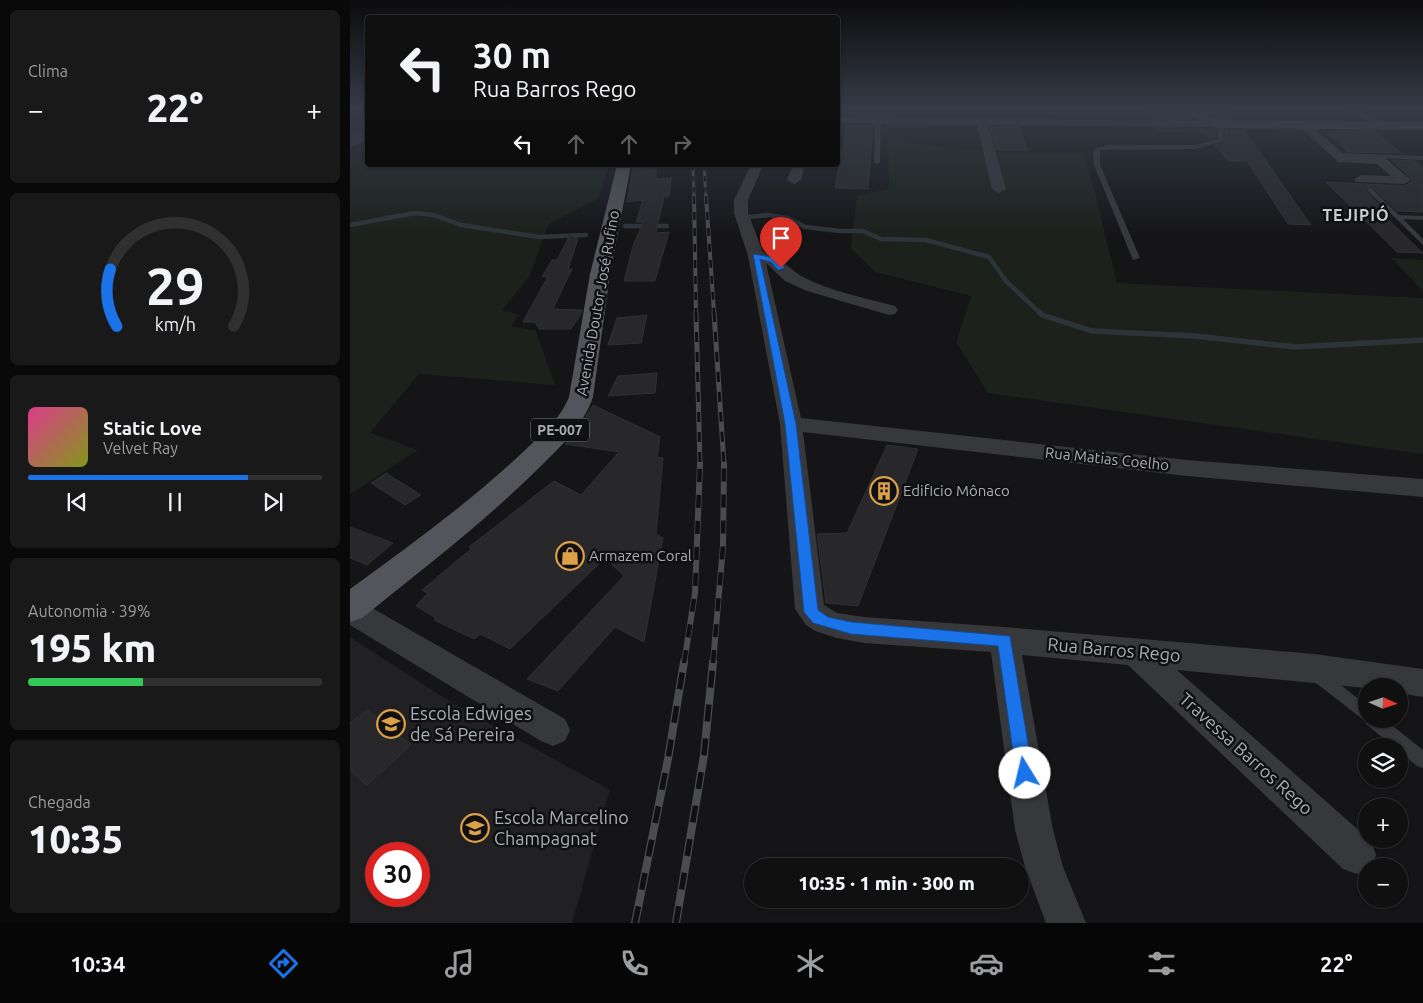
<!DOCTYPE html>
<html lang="pt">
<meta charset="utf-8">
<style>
body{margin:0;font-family:Ubuntu,sans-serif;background:#19191a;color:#f1f3f6;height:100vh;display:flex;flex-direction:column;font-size:19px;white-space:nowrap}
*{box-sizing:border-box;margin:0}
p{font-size:16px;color:#9c9d9f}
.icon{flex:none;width:28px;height:28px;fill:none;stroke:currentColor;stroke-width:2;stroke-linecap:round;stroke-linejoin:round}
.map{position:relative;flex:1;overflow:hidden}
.side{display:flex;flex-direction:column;gap:10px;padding:10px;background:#090909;width:350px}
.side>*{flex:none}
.banner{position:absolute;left:15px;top:15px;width:475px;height:152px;border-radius:5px;box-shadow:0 1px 4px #0004,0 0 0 1px #303031;background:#101011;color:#f1f3f6;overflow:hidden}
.needle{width:32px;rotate:93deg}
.buttons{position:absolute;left:1008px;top:678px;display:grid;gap:10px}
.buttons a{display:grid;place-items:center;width:50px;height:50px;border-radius:50%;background:#101011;box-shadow:0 1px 4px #0004,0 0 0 1px #303031;font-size:25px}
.speed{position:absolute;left:15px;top:842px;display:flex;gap:10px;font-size:25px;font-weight:700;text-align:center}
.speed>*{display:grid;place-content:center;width:65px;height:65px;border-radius:50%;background:#101011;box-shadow:0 1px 4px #0004,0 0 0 1px #303031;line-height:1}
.speed .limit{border:8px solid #d22;background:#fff;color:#111}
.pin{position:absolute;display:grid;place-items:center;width:42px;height:42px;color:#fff;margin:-51px -21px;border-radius:50% 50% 50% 0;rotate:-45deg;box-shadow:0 0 5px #0007}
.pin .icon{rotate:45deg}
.me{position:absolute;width:55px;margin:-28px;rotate:351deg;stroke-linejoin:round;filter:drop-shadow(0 0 4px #0008)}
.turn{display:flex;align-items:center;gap:18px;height:105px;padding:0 25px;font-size:22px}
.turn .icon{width:65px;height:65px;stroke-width:2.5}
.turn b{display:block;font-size:35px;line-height:42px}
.lanes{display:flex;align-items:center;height:48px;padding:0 25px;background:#0003;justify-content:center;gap:25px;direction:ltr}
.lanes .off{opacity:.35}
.big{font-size:38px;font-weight:800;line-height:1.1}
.side .card{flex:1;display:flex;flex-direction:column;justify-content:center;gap:8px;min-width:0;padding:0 18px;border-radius:8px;background:#19191a}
.side .dial{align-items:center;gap:0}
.dial svg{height:130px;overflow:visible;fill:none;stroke:#303031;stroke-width:7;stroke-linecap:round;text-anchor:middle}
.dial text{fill:#f1f3f6;stroke:none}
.song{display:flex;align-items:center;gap:15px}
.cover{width:60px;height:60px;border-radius:8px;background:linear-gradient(135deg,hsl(330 70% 55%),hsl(70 70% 35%))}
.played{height:5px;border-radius:2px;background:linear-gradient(90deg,#1a73e8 75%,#303031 75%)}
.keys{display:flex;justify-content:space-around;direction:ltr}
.heat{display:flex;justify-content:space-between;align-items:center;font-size:28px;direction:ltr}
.charge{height:8px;border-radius:4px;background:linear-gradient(90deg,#34c759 39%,#303031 0)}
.trip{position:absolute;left:394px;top:858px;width:285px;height:50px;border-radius:25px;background:#101011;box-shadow:0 1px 4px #0004,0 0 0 1px #303031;font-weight:800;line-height:50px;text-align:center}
.tabs{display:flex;height:80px;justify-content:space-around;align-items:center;background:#060607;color:#9c9d9f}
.tabs .icon{width:35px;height:35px}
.tabs .active{color:#1a73e8}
.tabs b{font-size:22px;color:#f1f3f6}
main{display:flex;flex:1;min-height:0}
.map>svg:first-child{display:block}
.built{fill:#212124;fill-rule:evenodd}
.green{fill:#1c211c}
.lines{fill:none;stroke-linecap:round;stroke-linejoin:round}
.stream-far1{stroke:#2d3439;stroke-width:4.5}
.stream{stroke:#2d3439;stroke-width:5.5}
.river{fill:#2d3439;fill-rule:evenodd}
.building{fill:#28282b;stroke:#2f3032}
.lane{fill:#37383b;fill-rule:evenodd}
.street{fill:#37383b;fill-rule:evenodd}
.secondary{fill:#45474b;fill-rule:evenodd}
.primary{fill:#53555a;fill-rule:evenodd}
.rail-far4-casing{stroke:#4a4c50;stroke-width:3}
.rail-far3-casing{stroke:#4a4c50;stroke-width:4}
.rail-far2-casing{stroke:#4a4c50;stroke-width:5}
.rail-far1-casing{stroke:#4a4c50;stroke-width:6}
.rail-casing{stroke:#4a4c50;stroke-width:8}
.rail-far4{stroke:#101012;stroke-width:2;stroke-dasharray:5.5;stroke-linecap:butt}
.rail-far3{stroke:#101012;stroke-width:2.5;stroke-dasharray:8;stroke-linecap:butt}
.rail-far2{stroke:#101012;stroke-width:3;stroke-dasharray:10;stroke-linecap:butt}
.rail-far1{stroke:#101012;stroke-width:4.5;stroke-dasharray:13;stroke-linecap:butt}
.rail{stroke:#101012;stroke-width:5.5;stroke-dasharray:17;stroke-linecap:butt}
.route{fill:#1a73e8;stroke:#114b97}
.labels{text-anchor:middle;stroke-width:5;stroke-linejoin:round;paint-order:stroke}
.shield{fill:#101012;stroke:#7b7e84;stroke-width:1}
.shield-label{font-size:14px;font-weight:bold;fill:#a9adb5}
.street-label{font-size:15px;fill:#a9adb5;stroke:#101012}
.poi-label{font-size:15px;fill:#a9adb5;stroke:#101012;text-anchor:start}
.far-district-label{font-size:16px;font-weight:bold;letter-spacing:1px;fill:#c9ccd2;stroke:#101012}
.near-street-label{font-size:18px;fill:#a9adb5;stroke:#101012}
.near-poi-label{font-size:18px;fill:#a9adb5;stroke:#101012;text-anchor:start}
</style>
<main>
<section class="side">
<div class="card"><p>Clima</p>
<div class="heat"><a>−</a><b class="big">22°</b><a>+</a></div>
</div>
<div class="card dial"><svg viewBox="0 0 100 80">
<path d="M14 69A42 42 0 1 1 86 69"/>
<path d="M14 69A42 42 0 0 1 10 34" stroke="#1a73e8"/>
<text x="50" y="56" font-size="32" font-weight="700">29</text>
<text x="50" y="72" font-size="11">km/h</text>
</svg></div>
<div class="card">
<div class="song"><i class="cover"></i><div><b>Static Love</b><p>Velvet Ray</p></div></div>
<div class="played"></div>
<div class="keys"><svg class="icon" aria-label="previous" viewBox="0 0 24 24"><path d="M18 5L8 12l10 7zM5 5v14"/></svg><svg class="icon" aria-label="pause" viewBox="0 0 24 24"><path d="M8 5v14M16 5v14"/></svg><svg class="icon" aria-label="next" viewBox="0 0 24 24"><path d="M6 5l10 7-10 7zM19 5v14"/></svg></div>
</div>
<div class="card"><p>Autonomia · 39%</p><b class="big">195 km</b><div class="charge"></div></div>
<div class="card"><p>Chegada</p><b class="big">10:35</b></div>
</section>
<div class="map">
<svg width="1073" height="923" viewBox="0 0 1073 923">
<rect width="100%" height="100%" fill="#151517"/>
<!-- built -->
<path class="built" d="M 0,637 L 104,704 L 260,790 L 222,923 L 0,923 ZM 26,854 L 69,854 L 69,896 L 26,896 Z"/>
<!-- green -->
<g class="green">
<polygon points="0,108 17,108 18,165 259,165 249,198 199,224 179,277 152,310 169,315 161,326 186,331 205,385 69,374 20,433 68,450 0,494"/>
<polygon points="538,139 591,147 662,154 735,153 767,283 1073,298 1073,454 638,393 606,342 621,296 525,272 501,249 507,196 539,189"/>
<polygon points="1042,258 1073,260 1073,291"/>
</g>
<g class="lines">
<!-- stream-far1 -->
<g class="stream-far1">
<polyline points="399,217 418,215 438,218 455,227 490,231 513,231 531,239 576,240 639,257 656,281 690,313"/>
<polyline points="0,225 65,213 84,215 111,225 189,237 236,235"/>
<polyline points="275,226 317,226"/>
</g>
<!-- stream -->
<polyline class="stream" points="689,312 692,315 742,331 845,336 945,347 1073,340"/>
<!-- river -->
<polygon class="river" points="18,128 18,141 0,147 0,134"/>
</g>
<!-- building -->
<g class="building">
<polygon points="794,108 825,108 828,113 842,119 800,118"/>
<polygon points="853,110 880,111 885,118 870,118"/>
<polygon points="497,125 523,125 518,189 485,188"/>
<polygon points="640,127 670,127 677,150 647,150"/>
<polygon points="806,128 865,129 866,138 860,139 853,132 808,131"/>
<polygon points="876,130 894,130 961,225 938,224 897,161 878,161 865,145 874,142"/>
<polygon points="976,131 1024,131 1051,153 998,152"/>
<polygon points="1041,160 1065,161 1073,168 1073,212 1047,211 1022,187 1016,187 1015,190 1035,211 1028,210 1073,253 1047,252 976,182 1054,186 1062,182 1062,179"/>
<polygon points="306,167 306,179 321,178 319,196 314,197 306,233 319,232 305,281 274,281 283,246 293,222 286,222 293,200 277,202 283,168"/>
<polygon points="220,235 228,239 218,269 222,269 203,309 232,310 231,314 221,329 189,329 185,322 173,322 198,276 192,277 202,260 207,260"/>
<polygon points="297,315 291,343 258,345 267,318"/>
<polygon points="307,373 305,393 258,396 268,376"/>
<polygon points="243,405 310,437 307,457 313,458 306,534 313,538 294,642 265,627 208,691 177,679 274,576 255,558 160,649 130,634 124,639 84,620 86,618 66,606 78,593 72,590 121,549 119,547 204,481 231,495 269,452 215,444 230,426"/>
<polygon points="537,445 568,449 508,606 476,603 467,534 497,533"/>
<polygon points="36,473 71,495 55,505 21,483"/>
<polygon points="0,527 43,543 17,565 0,558"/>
<polygon points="17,710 61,745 17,785 0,771 0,723"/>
</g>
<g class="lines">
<!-- lane -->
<g class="lane">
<polygon points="528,119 531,121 530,162 527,164 524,162 525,121"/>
<polygon points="866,123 870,123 874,128 873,141 845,149 750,150 750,165 790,258 783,260 744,165 743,153 745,149 757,145 845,145 868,139 868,128"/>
<polygon points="985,153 1073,156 1073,160 987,156 984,154"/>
<polygon points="1017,188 1021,188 1049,215 1073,216 1073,220 1053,219 1073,239 1073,245 1017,190"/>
<polygon points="967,668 972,670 1016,705 1016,719 1034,719 1073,750 1073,768 1067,766 1049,751 1049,746 1043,746 1016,724 1015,721 962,680 959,675 962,670"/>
</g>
<!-- street -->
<g class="street">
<polygon points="992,108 1006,108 1042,126 1040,128 1032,128"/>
<polygon points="488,117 868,121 874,124 868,127 638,125 656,189 649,193 642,189 627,125 488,123"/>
<polygon points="954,122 958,123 995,155 1034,157 1061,180 1054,184 1006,182 1004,179 1011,175 1041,176 1027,164 988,162 950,127 948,125"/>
<path d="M 401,165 L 413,165 L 398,200 L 398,213 L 413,252 C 431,256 439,270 455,278 C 484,292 515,298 545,306 L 548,310 L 545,314 L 539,315 L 457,291 L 435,281 L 416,263 L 451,418 L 837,460 L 1073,479 L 1073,497 L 837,476 L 453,432 L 474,605 L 487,613 L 514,617 L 654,627 L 964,654 L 1073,669 L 1073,697 L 1049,693 L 1049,686 L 1016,686 L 1016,688 L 827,670 L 1021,841 L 1026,855 L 1022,866 L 1016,866 L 1016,870 L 1007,874 L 993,869 L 778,665 L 672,655 L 703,830 L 713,867 L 736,923 L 696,923 L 675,867 L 665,830 L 641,652 L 514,643 L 487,638 L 465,631 L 456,625 L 445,609 L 430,424 L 398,256 L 384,213 L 384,200 Z"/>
<polygon points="443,165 455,165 451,180 444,184 437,180"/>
<polygon points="0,598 10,601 215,719 220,730 215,741 203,746 191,741 0,625"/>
</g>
<!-- secondary -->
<polygon class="secondary" points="827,108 843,108 870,120 1073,122 1073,130 868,128 829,111"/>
<!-- primary -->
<path class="primary" d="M 267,165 L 281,165 L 260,274 L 243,397 C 234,424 213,444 193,464 C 137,520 74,568 12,618 L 0,622 L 0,589 C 59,546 119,503 173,452 C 190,436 210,420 219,397 L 240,274 Z"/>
<defs>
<g id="rail-far4">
<polyline points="343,165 344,197"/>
<polyline points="354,165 356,197"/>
</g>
<g id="rail-far3">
<polyline points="344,196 346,313"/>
<polyline points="356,196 364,313"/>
</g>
<g id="rail-far2">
<polyline points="346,312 350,465"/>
<polyline points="364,312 374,465"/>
</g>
<g id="rail-far1">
<polyline points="334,663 345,593 350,464"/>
<polyline points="363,663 373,546 374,464"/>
</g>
<g id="rail">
<polyline points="285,923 318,759 334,662"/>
<polyline points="326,923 354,755 363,662"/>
</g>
</defs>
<!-- rail-far4 casing -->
<use href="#rail-far4" class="rail-far4-casing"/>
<!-- rail-far3 casing -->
<use href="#rail-far3" class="rail-far3-casing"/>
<!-- rail-far2 casing -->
<use href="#rail-far2" class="rail-far2-casing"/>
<!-- rail-far1 casing -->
<use href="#rail-far1" class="rail-far1-casing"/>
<!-- rail casing -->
<use href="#rail" class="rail-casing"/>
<!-- rail-far4 -->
<use href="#rail-far4" class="rail-far4"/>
<!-- rail-far3 -->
<use href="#rail-far3" class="rail-far3"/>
<!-- rail-far2 -->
<use href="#rail-far2" class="rail-far2"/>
<!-- rail-far1 -->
<use href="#rail-far1" class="rail-far1"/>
<!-- rail -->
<use href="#rail" class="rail"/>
</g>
<!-- sky -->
<linearGradient id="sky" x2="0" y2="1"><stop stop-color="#0c0c0d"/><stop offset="0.46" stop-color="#353b47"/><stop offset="1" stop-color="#353b47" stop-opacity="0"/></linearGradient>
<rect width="1073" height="237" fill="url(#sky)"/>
<!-- route -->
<polygon class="route" points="403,254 426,258 435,268 428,270 421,262 410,259 446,424 468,610 478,617 501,622 660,636 683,773 681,779 675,781 669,779 666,773 648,646 501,634 463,623 454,612 435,424"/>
<!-- icons -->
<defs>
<symbol id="building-ring" viewBox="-11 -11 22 22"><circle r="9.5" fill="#101012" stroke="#dca148" stroke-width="1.5"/><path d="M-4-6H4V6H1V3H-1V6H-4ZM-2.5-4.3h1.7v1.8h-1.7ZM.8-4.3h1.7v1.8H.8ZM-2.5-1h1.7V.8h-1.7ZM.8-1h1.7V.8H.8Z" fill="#dca148"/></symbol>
<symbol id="shop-ring" viewBox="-11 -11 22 22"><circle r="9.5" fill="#101012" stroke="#dca148" stroke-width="1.5"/><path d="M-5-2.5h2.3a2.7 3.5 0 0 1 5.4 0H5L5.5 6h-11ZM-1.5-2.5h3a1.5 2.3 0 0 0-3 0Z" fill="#dca148"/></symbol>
<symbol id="school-ring" viewBox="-11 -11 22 22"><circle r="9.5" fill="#101012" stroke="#dca148" stroke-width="1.5"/><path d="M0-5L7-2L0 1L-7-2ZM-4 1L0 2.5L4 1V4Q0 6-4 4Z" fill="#dca148"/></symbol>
</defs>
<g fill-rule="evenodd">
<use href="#building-ring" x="518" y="475" width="32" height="32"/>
<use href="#shop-ring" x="204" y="540" width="32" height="32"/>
<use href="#school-ring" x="25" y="708" width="32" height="32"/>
<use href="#school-ring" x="109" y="812" width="32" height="32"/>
</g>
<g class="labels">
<!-- shield labels -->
<rect class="shield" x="181" y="418.5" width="58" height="23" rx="4"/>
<g class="shield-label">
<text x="210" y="435">PE-007</text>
</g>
<!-- street labels -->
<g class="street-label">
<text transform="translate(248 303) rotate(-80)" y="5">Avenida Doutor José Rufino</text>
<text transform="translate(757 459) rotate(6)" y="5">Rua Matias Coelho</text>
</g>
<!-- poi labels -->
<g class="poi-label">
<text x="553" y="496">Edificio Mônaco</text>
<text x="239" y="561">Armazem Coral</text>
</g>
<!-- far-district labels -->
<g class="far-district-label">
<text x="1006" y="221">TEJIPIÓ</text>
</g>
<!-- near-street labels -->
<g class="near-street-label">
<text transform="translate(764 650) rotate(5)" y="6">Rua Barros Rego</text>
<text transform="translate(896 754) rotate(42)" y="6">Travessa Barros Rego</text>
</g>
<!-- near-poi labels -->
<g class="near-poi-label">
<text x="60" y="720">Escola Edwiges<tspan x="60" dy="21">de Sá Pereira</tspan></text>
<text x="144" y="824">Escola Marcelino<tspan x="144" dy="21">Champagnat</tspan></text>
</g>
</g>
</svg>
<div class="buttons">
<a><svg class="needle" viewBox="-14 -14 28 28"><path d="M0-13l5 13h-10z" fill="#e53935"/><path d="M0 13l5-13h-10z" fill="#9c9d9f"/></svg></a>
<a><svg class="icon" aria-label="layers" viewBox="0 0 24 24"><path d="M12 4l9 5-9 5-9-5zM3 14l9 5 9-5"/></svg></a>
<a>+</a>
<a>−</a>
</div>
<div class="speed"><div class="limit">30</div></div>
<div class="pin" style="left:431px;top:268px;background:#d93025"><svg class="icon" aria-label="arrive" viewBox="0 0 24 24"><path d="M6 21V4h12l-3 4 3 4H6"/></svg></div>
<svg class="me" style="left:675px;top:773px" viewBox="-20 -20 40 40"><circle r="19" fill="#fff"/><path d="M0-13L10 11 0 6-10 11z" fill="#1a73e8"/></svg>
<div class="trip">10:35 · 1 min · 300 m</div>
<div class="banner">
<div class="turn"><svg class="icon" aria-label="left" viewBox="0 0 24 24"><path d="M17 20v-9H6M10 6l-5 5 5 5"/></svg><div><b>30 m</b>Rua Barros Rego</div></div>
<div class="lanes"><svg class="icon" aria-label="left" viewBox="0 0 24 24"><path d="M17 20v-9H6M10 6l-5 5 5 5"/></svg><svg class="icon off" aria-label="ahead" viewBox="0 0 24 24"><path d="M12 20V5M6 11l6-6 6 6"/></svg><svg class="icon off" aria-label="ahead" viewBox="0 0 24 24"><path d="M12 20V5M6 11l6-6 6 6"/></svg><svg class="icon off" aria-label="right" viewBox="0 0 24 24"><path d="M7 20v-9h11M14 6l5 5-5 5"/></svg></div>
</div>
</div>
</main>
<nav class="tabs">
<b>10:34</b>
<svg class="icon active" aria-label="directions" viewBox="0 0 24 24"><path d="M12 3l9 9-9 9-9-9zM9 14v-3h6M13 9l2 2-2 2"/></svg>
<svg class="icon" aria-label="music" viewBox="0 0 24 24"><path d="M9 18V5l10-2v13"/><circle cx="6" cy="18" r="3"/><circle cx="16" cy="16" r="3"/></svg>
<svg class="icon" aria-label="phone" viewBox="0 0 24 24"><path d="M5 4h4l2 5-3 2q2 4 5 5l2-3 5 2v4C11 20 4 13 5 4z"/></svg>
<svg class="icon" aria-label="climate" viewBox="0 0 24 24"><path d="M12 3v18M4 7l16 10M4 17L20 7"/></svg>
<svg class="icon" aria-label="car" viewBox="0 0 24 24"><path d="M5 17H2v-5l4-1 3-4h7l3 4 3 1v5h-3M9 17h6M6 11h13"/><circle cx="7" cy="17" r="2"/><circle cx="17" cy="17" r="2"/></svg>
<svg class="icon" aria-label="filters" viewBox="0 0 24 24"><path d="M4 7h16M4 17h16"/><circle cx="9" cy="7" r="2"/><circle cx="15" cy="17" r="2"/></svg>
<b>22°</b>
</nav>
